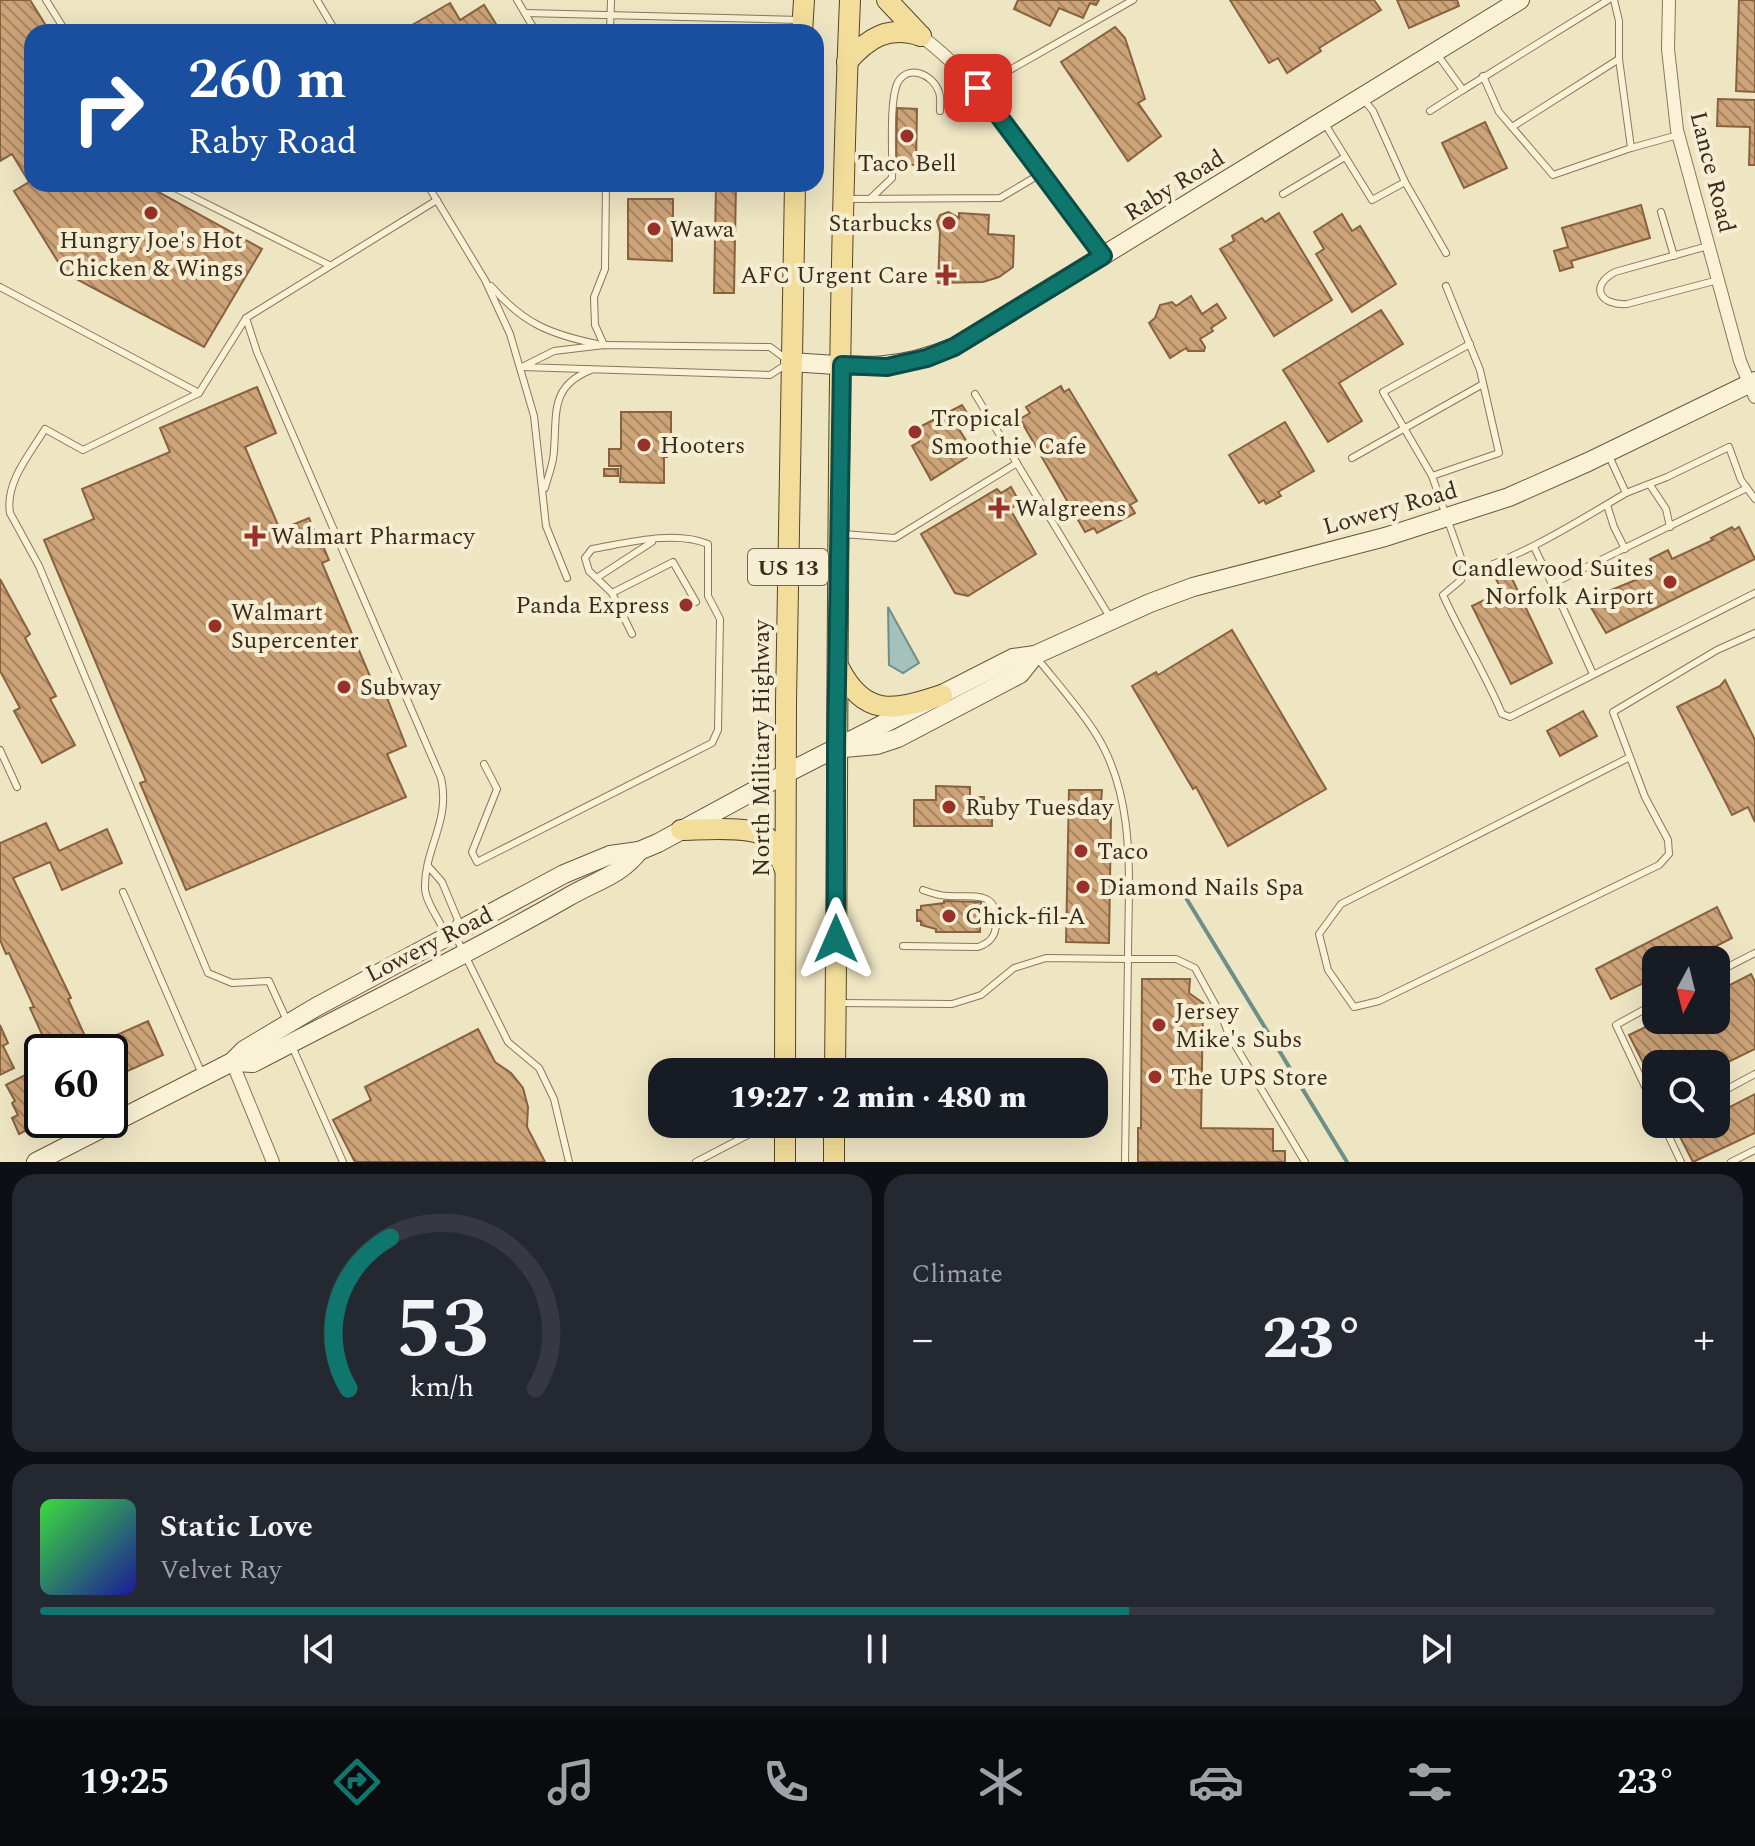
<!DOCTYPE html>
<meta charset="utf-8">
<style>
body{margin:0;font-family:Spectral,serif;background:#242831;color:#f1f3f6;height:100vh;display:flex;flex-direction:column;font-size:30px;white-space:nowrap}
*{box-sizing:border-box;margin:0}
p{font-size:26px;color:#9ea1a6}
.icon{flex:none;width:44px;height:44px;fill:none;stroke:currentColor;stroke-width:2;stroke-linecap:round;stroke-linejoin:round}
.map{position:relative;height:1162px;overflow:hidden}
.panel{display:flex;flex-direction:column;gap:12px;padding:12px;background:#0d0f14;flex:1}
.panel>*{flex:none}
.top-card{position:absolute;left:24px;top:24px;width:800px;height:168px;border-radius:24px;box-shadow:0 8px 32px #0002;background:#1a4fa0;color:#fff;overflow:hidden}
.needle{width:52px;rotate:187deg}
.controls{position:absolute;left:1642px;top:946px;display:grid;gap:16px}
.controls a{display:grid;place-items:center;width:88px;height:88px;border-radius:16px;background:#171b24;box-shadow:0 8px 32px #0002;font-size:40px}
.speed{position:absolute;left:24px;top:1034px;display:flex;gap:16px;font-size:40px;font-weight:700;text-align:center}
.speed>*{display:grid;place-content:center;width:104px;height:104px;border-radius:50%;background:#171b24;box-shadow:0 8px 32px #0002;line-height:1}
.speed .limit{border:4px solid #111;border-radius:12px;background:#fff;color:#111}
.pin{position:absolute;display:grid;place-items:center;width:68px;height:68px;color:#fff;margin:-34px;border-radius:16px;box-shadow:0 4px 12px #0006}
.me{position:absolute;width:88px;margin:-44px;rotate:0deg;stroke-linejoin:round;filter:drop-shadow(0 0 6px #0008)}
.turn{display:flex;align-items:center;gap:28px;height:168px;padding:0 32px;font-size:36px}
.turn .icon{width:104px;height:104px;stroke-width:2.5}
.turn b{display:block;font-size:56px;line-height:68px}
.big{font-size:60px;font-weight:800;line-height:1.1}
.panel .widget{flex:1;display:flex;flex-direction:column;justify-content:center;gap:12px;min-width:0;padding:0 28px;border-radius:24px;background:#242831}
.panel .dial{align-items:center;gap:0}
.dial svg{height:208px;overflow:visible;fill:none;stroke:#363941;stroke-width:7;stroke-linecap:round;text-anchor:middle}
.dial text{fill:#f1f3f6;stroke:none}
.song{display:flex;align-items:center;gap:24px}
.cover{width:96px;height:96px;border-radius:12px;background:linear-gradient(135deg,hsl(120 70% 55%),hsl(240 70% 35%))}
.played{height:8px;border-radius:4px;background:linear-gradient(90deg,#0f766e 65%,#363941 65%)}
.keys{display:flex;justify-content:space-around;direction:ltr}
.heat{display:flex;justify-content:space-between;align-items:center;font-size:44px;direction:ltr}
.panel .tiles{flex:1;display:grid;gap:12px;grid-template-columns:1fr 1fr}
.widget:last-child{grid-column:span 2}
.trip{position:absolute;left:648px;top:1058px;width:460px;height:80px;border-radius:24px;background:#171b24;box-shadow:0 8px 32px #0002;font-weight:800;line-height:80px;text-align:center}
.tabs{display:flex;height:128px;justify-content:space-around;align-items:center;background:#090b0e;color:#9ea1a6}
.tabs .icon{width:56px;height:56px}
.tabs .on{color:#0f766e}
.tabs b{font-size:36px;color:#f1f3f6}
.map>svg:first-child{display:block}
.water{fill:#a5c1bb;stroke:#6c8f8a;stroke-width:2}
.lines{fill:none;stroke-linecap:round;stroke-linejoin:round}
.stream{stroke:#6c8f8a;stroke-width:4}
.building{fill:url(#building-back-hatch);stroke:#88623f;stroke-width:2}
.lane-casing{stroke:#89775a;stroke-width:8}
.street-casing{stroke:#89775a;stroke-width:14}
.secondary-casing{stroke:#6b583d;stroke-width:20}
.primary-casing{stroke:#56442e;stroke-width:22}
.lane{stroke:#f9f2d6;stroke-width:6}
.street{stroke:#f9f2d6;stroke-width:12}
.secondary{stroke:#f9f2d6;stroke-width:18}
.primary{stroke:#f2de9a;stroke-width:20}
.route-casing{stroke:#0a4d48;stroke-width:20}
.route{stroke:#0f766e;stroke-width:14}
.poi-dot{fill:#983129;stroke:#f6eed3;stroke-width:3}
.labels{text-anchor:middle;stroke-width:8;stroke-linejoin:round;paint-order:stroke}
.shield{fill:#f6eed3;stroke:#726754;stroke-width:2}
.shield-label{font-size:22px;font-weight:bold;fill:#392d1e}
.poi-label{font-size:24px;fill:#392d1e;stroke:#f6eed3;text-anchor:start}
.street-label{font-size:24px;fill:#392d1e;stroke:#f6eed3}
</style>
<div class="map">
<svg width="1755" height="1162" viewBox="0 0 1755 1162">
<defs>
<pattern id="building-back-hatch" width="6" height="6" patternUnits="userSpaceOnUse" patternTransform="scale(2)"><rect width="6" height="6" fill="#cda378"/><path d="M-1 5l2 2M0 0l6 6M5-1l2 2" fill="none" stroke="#a78562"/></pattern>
</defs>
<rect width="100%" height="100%" fill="#eee5c3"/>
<!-- water -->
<polygon class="water" points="888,607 919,663 903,673 889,665"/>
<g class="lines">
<!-- stream -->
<polyline class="stream" points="1183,893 1347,1162"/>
</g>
<!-- building -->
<g class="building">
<polygon points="0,0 30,0 50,32 32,32 32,184 144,184 262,249 204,347 65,273 14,191 29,182 12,154 0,161"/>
<polygon points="1018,0 1099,0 1096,5 1090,3 1083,18 1059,8 1050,26 1014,9"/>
<polygon points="1230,0 1374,0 1381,10 1319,48 1321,51 1287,73 1278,58 1269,63"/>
<polygon points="1397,0 1457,0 1459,6 1409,28"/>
<polygon points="1739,0 1755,0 1755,92 1736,91"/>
<polygon points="450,3 460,20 484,5 501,32 416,32 412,25"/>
<polygon points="1115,27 1125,38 1145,99 1138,103 1161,136 1128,161 1061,62"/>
<polygon points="1718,99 1755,100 1755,165 1749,165 1750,127 1717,126"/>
<polygon points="897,108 917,109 916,165 896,164"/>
<polygon points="1485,122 1507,168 1464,188 1442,143"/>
<polygon points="716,185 736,185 734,293 714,293"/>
<polygon points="628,199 673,199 673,219 679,220 679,237 672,238 672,261 628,259"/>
<polygon points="1641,205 1650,238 1571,261 1573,267 1560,271 1554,251 1568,247 1562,228"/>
<polygon points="948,212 959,218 959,213 989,215 988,234 1014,236 1013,267 999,277 983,282 938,283 940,232 937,221 940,215"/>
<polygon points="1279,213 1332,300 1274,336 1220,249 1234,241 1232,236 1262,218 1265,222"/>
<polygon points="1342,214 1352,231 1360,226 1396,284 1352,312 1316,254 1324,249 1314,232"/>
<polygon points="1191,296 1202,314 1217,304 1226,318 1211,328 1213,331 1200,339 1205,347 1204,351 1188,351 1186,348 1170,358 1149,323 1155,318 1160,305 1172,302 1176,306"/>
<polygon points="1381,310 1403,344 1339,383 1362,421 1328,442 1283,370"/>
<polygon points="1061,386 1064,392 1069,389 1137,501 1130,505 1135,513 1097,533 1094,528 1085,532 1020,419 1030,413 1026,407"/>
<polygon points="257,387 276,433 245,447 280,530 309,518 318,540 320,539 329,560 322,563 377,693 384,690 406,746 387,754 406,797 186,890 140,783 146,781 44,540 94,519 82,489 170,452 160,428"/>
<polygon points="962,405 972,421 963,426 959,420 955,423 974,453 931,480 912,446 919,442 912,431"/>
<polygon points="621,412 671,412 671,439 667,440 667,457 664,457 664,483 620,482 621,466 609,466 609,449 621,449"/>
<polygon points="1285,422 1314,471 1278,492 1281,496 1266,504 1264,500 1259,503 1229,455"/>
<rect x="604" y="469" width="14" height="7"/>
<polygon points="1011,487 1020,503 1010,509 1036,554 968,596 955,593 921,534 997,489 1001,493"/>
<polygon points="1732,527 1734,530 1739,527 1755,559 1606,633 1589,604 1596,601 1594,597 1643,577 1643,574 1654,569 1650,559 1668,550 1672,559 1713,540 1711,538"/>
<polygon points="1506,566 1552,663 1511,684 1472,606 1497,594 1496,591 1501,589 1493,573"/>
<polygon points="0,579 30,634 25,638 56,696 50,699 75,745 42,763 14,711 20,708 0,671"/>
<polygon points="1232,630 1326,789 1228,846 1196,787 1193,789 1132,686 1156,672 1158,675"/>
<polygon points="1725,680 1755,740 1755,822 1748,807 1732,815 1677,707 1720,686"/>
<polygon points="1583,711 1597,736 1560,756 1547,731"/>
<polygon points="936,786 970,787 970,797 984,797 984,814 992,814 992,826 914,826 914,800 936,800"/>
<polygon points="1069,790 1102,790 1101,803 1108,803 1108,817 1111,817 1109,943 1066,942"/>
<polygon points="46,823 59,851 107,829 122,863 62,890 50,862 13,878 71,998 68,999 90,1047 148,1021 163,1055 110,1079 110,1052 50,1052 30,1008 34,1007 9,953 6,954 0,940 0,843"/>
<polygon points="944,901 981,902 980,932 936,932 936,929 921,925 921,921 917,921 917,910 921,910 921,906 944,903"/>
<polygon points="1717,907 1732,938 1689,960 1656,960 1656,977 1611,999 1596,969"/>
<polygon points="1751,974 1755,982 1755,1049 1716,1068 1716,1064 1656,1064 1656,1088 1629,1035 1660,1020 1716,1020 1716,992"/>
<polygon points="1142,979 1190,979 1189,993 1203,1003 1201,1128 1273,1129 1273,1151 1285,1151 1285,1162 1138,1162 1138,1128 1141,1128"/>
<polygon points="0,1025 8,1043 3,1046 14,1068 0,1075"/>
<polygon points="478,1029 495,1062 511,1073 523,1088 528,1107 527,1127 545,1162 355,1162 333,1120 371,1100 365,1087"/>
<polygon points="25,1075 39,1103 42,1102 42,1120 46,1120 19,1134 12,1118 18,1115 12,1103 15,1101 6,1085"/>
<polygon points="1755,1094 1755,1133 1693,1162 1678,1133 1695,1124 1716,1124 1716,1114"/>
</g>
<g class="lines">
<defs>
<g id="lane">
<polyline points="46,0 66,32"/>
<polyline points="317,0 336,32"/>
<polyline points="517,0 536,32"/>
<polyline points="1614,0 1619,21 1619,59 1631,148"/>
<polyline points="525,13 799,20"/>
<polyline points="610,32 611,0"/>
<polyline points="1483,76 1499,112 1553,175 1631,148 1678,135"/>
<polyline points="978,88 1133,0"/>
<polyline points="1463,90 1608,0"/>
<polyline points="1364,100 1373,111 1405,182"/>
<polyline points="1430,111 1463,90 1437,54"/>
<polyline points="1325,124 1372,200 1405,182 1446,253"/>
<polyline points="1512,127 1619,59"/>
<polyline points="167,184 329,265"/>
<polyline points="427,184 485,280 510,334 534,416 546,526 567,578"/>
<polyline points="1283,194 1345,157"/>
<polyline points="847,199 1000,198 1042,173"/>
<path d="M 870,199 L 892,178 C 893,155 889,104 897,84 C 907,63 933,74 939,92 C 941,98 940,105 940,111"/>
<polyline points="1661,212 1674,256"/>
<path d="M 1708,246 L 1615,272 C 1589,286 1600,306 1627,304 L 1718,280"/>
<path d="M 491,286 C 523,323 549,334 597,344"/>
<path d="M 1446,286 L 1480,370 L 1499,453 L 1432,476 L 1464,566 L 1461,580 L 1443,595 C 1461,635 1485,673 1502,714 L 1510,717 L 1755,593"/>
<polyline points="0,287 199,393"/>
<path d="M 246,318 L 257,352 L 441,778 C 451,821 424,849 425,888 C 425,900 437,916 442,927 L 451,930"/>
<polygon points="604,345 770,347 790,362 770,375 522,367 554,351"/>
<polyline points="604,345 595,325 594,297 605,269 606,184"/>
<polyline points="975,394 1111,619"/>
<polyline points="1609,456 1626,493 1667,477 1729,447 1741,480 1755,499"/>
<polyline points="1352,458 1483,384"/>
<polyline points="1432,476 1383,392 1470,344"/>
<polyline points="1650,485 1666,509 1670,527"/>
<path d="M 545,488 C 548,476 554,463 554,450 C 557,413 550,386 591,370"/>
<polyline points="1607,505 1614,527 1625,549"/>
<polyline points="843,534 895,538 1017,463"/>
<polyline points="1534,547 1552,584 1747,488"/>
<path d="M 1462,575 C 1522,557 1572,525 1626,493"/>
<polyline points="598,577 652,542"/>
<polyline points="1552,584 1593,674"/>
<polyline points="612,593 673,562 696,602"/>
<polyline points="0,750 17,787"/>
<polyline points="1630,757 1341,904 1319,934 1328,970 1354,1007 1379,1001 1659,865 1669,854 1668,840 1645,797 1613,712 1717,650 1755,633"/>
<path d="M 484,764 L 497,789 L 472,852 L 477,862 L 712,743 L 718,730 L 720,619 L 708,596 L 708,544 C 674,530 627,543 592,549 L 585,558 L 589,571 L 612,593 L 632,634"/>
<polyline points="428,866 442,882 458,920 455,925"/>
<polyline points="123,892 202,1074"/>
<polyline points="455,935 508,1042 539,1068 554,1099 569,1162"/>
<path d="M 903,946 L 978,947 C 990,943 996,936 996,923 C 998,889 972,898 949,896 C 940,896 931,893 923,890"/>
<polyline points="1716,973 1755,953"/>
<path d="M 839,1003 L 952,1004 L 981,995 L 1014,968 L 1046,958 L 1128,959 C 1128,882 1138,798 1094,731 C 1077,705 1056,682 1037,658"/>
<polyline points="1656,1003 1616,1025 1656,1110"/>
<path d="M 288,1023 L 269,981 L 232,983 L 208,973 L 39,566 L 10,513 C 5,482 30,454 45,429 L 83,450 L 199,393 L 246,318 L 437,200"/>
<polyline points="292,1046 343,1162"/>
<polyline points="1716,1095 1755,1074"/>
<polyline points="1663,1124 1681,1162"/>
<polyline points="696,1162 769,1124"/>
<polyline points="1125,1162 1128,959 1176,959 1195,968 1222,1017 1229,1035 1305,1162"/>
<polyline points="1731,1162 1755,1150"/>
</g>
<g id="street">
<polyline points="1669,0 1668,49 1677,130 1740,361 1755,397"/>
<path d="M 921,36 C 997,94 1047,180 1103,256"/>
<polyline points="232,1062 273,1162"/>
</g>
<g id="secondary">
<path d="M 790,362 C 855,366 892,373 954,347 L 1520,0"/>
<polyline points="844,748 877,745 898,738 1020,674 1035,655"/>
<path d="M 232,1062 L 253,1063 C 358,1008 465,956 568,897 C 595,881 620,876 639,851"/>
<polyline points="36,1162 232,1062 244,1050 316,1007 564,874 610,855 639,851 658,843 787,773 1013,658 1035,655 1150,603 1193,587 1385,537 1509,497 1588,462 1755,381"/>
</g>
<g id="primary">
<polyline points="887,0 921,36"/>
<polyline points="802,32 804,0"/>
<path d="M 847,62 C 868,38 888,25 921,36"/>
<path d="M 838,666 C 865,718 893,711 942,695"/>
<path d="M 681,830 C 702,830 756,824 770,840 C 777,847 780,860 785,869"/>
<polyline points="785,1072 786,703 795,184"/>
<path d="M 835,1072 C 839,715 835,357 850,0"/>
<polyline points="785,1124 785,1162"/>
<polyline points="834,1162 834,1124"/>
</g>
</defs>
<!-- lane casing -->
<use href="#lane" class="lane-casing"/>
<!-- street casing -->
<use href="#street" class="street-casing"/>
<!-- secondary casing -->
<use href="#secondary" class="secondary-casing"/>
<!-- primary casing -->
<use href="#primary" class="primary-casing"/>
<!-- lane -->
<use href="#lane" class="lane"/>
<!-- street -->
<use href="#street" class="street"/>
<!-- secondary -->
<use href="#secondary" class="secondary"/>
<!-- primary -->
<use href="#primary" class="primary"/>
</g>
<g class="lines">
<defs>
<polyline id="route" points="836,939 836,748 842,365 887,367 927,358 954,347 1103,256 978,88"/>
</defs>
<!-- route casing -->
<use href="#route" class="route-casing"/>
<!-- route -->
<use href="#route" class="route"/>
</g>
<!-- markers -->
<g class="poi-dot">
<circle cx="907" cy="136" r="8"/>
<circle cx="151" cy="213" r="8"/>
<circle cx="949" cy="223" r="8"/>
<circle cx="654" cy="229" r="8"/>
<path d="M942 263h8v8h8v8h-8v8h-8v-8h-8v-8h8z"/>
<circle cx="915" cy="432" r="8"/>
<circle cx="644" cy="445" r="8"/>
<path d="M995 496h8v8h8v8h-8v8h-8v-8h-8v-8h8z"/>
<path d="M251 524h8v8h8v8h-8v8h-8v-8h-8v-8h8z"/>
<circle cx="1670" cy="582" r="8"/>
<circle cx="686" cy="605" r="8"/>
<circle cx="215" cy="626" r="8"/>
<circle cx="344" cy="687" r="8"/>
<circle cx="949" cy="807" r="8"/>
<circle cx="1081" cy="851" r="8"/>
<circle cx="1083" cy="887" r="8"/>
<circle cx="949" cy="916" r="8"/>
<circle cx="1159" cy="1025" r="8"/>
<circle cx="1155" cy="1077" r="8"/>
</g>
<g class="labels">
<!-- shield labels -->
<rect class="shield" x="748" y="549" width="80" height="36" rx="6"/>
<g class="shield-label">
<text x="788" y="575">US 13</text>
</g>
<!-- poi labels -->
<g class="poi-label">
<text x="907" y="171" text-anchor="middle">Taco Bell</text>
<text x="933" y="231" text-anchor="end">Starbucks</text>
<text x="670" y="237">Wawa</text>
<text x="151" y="248" text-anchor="middle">Hungry Joe's Hot<tspan x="151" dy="28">Chicken &amp; Wings</tspan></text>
<text x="928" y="283" text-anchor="end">AFC Urgent Care</text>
<text x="931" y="426">Tropical<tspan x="931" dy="28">Smoothie Cafe</tspan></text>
<text x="660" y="453">Hooters</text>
<text x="1015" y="516">Walgreens</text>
<text x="271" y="544">Walmart Pharmacy</text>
<text x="1654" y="576" text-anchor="end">Candlewood Suites<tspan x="1654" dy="28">Norfolk Airport</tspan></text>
<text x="670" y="613" text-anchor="end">Panda Express</text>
<text x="231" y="620">Walmart<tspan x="231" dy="28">Supercenter</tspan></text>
<text x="360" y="695">Subway</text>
<text x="965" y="815">Ruby Tuesday</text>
<text x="1097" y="859">Taco</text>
<text x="1099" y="895">Diamond Nails Spa</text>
<text x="965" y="924">Chick-fil-A</text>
<text x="1175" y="1019">Jersey<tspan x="1175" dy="28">Mike's Subs</tspan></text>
<text x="1171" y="1085">The UPS Store</text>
</g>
<!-- street labels -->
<g class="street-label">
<text transform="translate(1713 172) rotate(76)" y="8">Lance Road</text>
<text transform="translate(1174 185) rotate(-32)" y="8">Raby Road</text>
<text transform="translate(1390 508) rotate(-16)" y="8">Lowery Road</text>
<text transform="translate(761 748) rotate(-90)" y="8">North Military Highway</text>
<text transform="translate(429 944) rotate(-27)" y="8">Lowery Road</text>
</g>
</g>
</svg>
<div class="controls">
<a><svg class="needle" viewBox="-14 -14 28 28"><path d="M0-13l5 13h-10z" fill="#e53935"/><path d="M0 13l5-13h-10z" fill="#9ea1a6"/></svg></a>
<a><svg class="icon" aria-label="search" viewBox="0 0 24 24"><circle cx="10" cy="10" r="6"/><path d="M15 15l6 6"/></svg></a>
</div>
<div class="speed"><div class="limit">60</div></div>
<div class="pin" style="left:978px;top:88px;background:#d93025"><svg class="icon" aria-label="arrive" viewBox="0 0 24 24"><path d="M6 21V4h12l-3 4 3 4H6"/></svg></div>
<svg class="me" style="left:836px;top:939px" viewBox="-20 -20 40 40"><path d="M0-17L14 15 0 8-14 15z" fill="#0f766e" stroke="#fff" stroke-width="4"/></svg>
<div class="trip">19:27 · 2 min · 480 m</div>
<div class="top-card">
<div class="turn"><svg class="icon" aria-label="right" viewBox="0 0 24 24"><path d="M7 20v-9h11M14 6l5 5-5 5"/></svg><div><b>260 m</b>Raby Road</div></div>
</div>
</div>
<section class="panel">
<div class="tiles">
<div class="widget dial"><svg viewBox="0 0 100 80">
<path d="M14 69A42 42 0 1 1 86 69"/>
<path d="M14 69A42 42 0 0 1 30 11" stroke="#0f766e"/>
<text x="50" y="56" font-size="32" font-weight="700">53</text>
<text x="50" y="72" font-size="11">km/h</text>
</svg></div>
<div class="widget"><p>Climate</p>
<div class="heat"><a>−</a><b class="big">23°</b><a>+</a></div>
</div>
<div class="widget">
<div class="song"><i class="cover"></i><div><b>Static Love</b><p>Velvet Ray</p></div></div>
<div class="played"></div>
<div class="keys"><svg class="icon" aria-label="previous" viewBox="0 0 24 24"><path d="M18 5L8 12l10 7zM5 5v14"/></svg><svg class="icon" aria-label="pause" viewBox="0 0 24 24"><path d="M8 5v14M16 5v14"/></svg><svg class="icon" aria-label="next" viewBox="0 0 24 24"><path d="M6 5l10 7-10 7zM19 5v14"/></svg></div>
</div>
</div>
</section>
<nav class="tabs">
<b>19:25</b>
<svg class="icon on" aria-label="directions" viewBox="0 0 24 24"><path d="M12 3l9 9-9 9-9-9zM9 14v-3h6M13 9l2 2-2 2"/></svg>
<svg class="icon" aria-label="music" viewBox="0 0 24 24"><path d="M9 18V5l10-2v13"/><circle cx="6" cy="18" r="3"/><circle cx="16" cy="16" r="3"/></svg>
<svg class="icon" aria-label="phone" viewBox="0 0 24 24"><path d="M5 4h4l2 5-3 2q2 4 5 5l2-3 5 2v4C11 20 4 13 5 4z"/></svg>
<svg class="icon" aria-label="climate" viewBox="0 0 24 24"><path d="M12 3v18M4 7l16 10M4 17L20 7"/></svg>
<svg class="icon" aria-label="car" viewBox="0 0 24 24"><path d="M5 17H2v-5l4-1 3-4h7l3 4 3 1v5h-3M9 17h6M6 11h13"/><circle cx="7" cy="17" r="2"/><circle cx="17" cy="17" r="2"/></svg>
<svg class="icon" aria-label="filters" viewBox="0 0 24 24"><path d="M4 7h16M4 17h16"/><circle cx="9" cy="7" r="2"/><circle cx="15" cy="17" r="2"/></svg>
<b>23°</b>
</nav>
